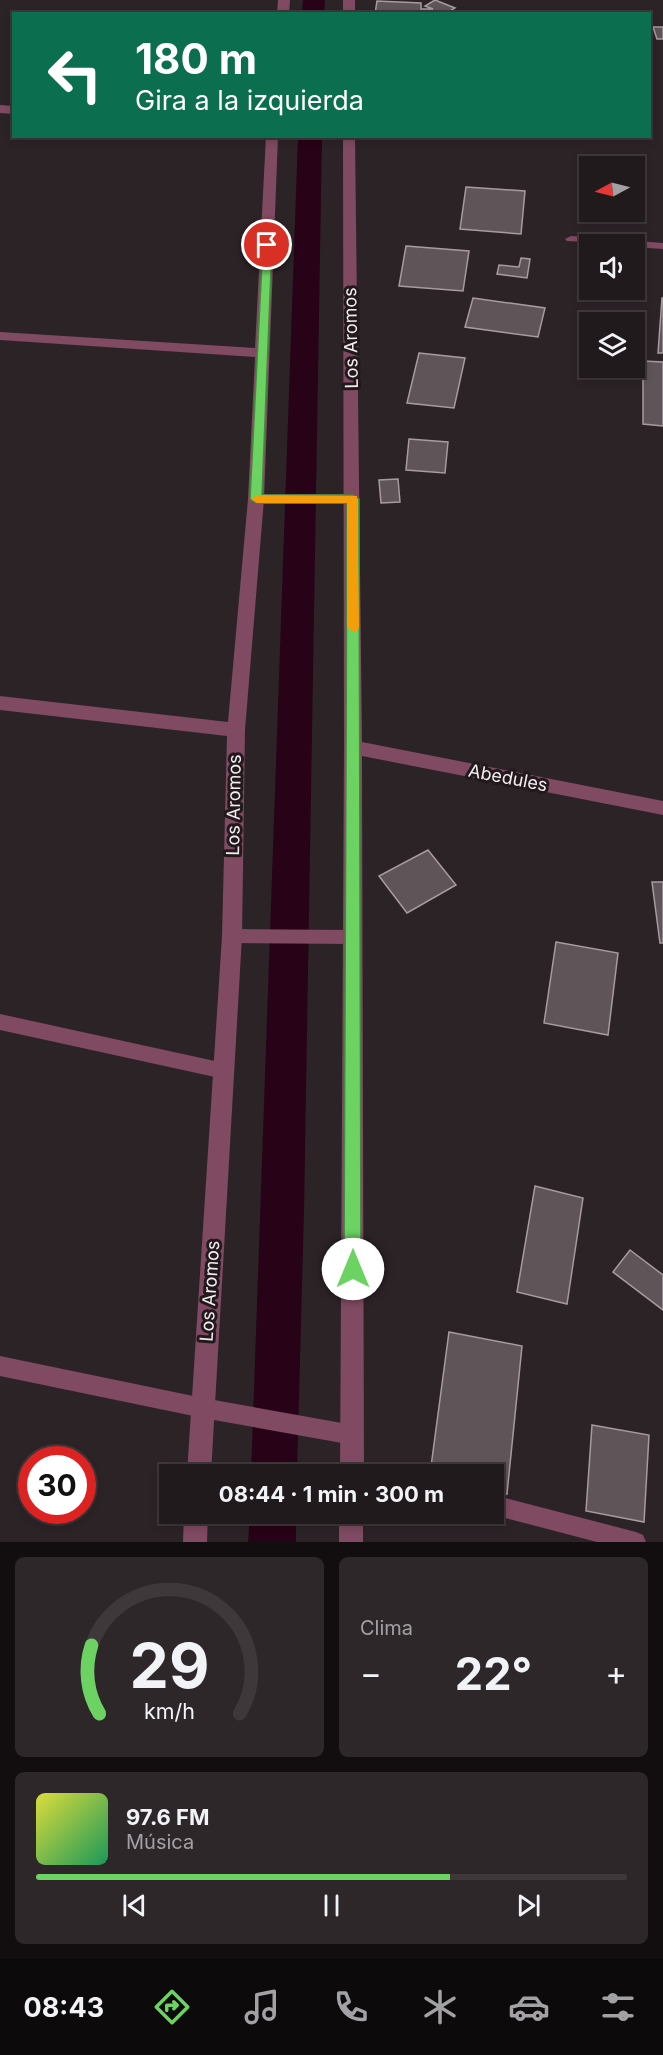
<!DOCTYPE html>
<html lang="es">
<meta charset="utf-8">
<style>
body{margin:0;font-family:Inter,sans-serif;background:#2d272a;color:#f1f3f6;height:100vh;display:flex;flex-direction:column;font-size:22px;white-space:nowrap}
*{box-sizing:border-box;margin:0}
p{font-size:20px;color:#a2a1a4}
.icon{flex:none;width:33px;height:33px;fill:none;stroke:currentColor;stroke-width:2;stroke-linecap:round;stroke-linejoin:round}
.map{position:relative;height:1542px;overflow:hidden}
.panel{display:flex;flex-direction:column;gap:15px;padding:15px;background:#120e10;flex:1}
.panel>*{flex:none}
.guide{position:absolute;left:12px;top:12px;width:639px;height:126px;border-radius:0px;box-shadow:0 3px 9px #0003,0 0 0 2px #3e383b;background:#0b6e4f;color:#fff;overflow:hidden}
.needle{width:39px;rotate:263deg}
.controls{position:absolute;left:579px;top:156px;display:grid;gap:12px}
.controls a{display:grid;place-items:center;width:66px;height:66px;border-radius:0px;background:#211a1d;box-shadow:0 3px 9px #0003,0 0 0 2px #3e383b;font-size:30px}
.speed{position:absolute;left:18px;top:1446px;display:flex;gap:12px;font-size:30px;font-weight:700;text-align:center}
.speed>*{display:grid;place-content:center;width:78px;height:78px;border-radius:50%;background:#211a1d;box-shadow:0 3px 9px #0003,0 0 0 2px #3e383b;line-height:1}
.speed .limit{border:9px solid #d22;background:#fff;color:#111}
.pin{position:absolute;display:grid;place-items:center;width:51px;height:51px;color:#fff;margin:-26px;border:3px solid #fff;border-radius:50%;box-shadow:0 2px 6px #0007}
.me{position:absolute;width:66px;margin:-33px;rotate:0deg;stroke-linejoin:round;filter:drop-shadow(0 0 4px #0008)}
.turn{display:flex;align-items:center;gap:21px;height:126px;padding:0 24px;font-size:27px}
.turn .icon{width:78px;height:78px;stroke-width:2.5}
.turn b{display:block;font-size:42px;line-height:51px}
.big{font-size:45px;font-weight:700;line-height:1.1}
.panel .tile{flex:1;display:flex;flex-direction:column;justify-content:center;gap:9px;min-width:0;padding:0 21px;border-radius:9px;background:#2d272a}
.panel .dial{align-items:center;gap:0}
.dial svg{height:156px;overflow:visible;fill:none;stroke:#3e383b;stroke-width:7;stroke-linecap:round;text-anchor:middle}
.dial text{fill:#f1f3f6;stroke:none}
.song{display:flex;align-items:center;gap:18px}
.cover{width:72px;height:72px;border-radius:9px;background:linear-gradient(135deg,hsl(60 70% 55%),hsl(150 70% 35%))}
.played{height:6px;border-radius:3px;background:linear-gradient(90deg,#6cd362 70%,#3e383b 70%)}
.keys{display:flex;justify-content:space-around;direction:ltr}
.heat{display:flex;justify-content:space-between;align-items:center;font-size:33px;direction:ltr}
.panel .tiles{flex:1;display:grid;gap:15px;grid-template-columns:1fr 1fr}
.tile:last-child{grid-column:span 2}
.trip{position:absolute;left:159px;top:1464px;width:345px;height:60px;border-radius:0px;background:#211a1d;box-shadow:0 3px 9px #0003,0 0 0 2px #3e383b;font-weight:700;line-height:60px;text-align:center}
.tab-bar{display:flex;height:96px;justify-content:space-around;align-items:center;background:#0d0a0c;color:#a2a1a4}
.tab-bar .icon{width:42px;height:42px}
.tab-bar .on{color:#6cd362}
.tab-bar b{font-size:27px;color:#f1f3f6}
.map>svg:first-child{display:block}
.lines{fill:none;stroke-linecap:round;stroke-linejoin:round}
.canal{fill:#280216;fill-rule:evenodd}
.building{fill:#5f5458;stroke:#a79ba0;stroke-width:1.5}
.lane{fill:#804a62;fill-rule:evenodd}
.street{fill:#804a62;fill-rule:evenodd}
.route{fill:#6cd362;stroke:#468940;stroke-width:1.5}
.slow{fill:#f59e0b}
.labels{text-anchor:middle;stroke-width:6;stroke-linejoin:round;paint-order:stroke}
.street-label{font-size:18px;fill:#f4edef;stroke:#22191d}
</style>
<div class="map">
<svg width="663" height="1542" viewBox="0 0 663 1542">
<rect width="100%" height="100%" fill="#2c2327"/>
<g class="lines">
<!-- canal -->
<g class="canal">
<polygon points="303,0 325,0 324,14 302,14"/>
<polygon points="298,136 322,136 304,1211 297,1474 251,1474"/>
<polygon points="250,1514 296,1514 296,1542 248,1542"/>
</g>
</g>
<!-- building -->
<g class="building">
<polygon points="435,0 455,8 445,14 375,14 377,1 421,3 421,9 433,9 425,6"/>
<polygon points="653,27 663,27 663,39 657,39"/>
<polygon points="466,187 525,191 521,234 460,229"/>
<polygon points="406,246 469,251 463,291 399,286"/>
<polygon points="521,258 530,259 527,278 497,274 499,265 519,267"/>
<polygon points="473,298 545,308 538,337 465,327"/>
<polygon points="662,298 663,298 663,353 658,353"/>
<polygon points="419,353 465,358 454,408 407,403"/>
<polygon points="643,361 663,362 663,426 643,424"/>
<polygon points="409,439 448,442 445,473 406,470"/>
<polygon points="398,479 400,502 381,503 379,480"/>
<polygon points="428,850 456,885 407,913 379,876"/>
<polygon points="652,882 663,882 663,943 660,943"/>
<polygon points="556,942 618,953 608,1035 544,1023"/>
<polygon points="535,1186 583,1198 567,1304 517,1292"/>
<polygon points="630,1250 663,1275 663,1310 613,1272"/>
<polygon points="449,1332 522,1346 507,1494 494,1491 494,1474 430,1474"/>
<polygon points="592,1425 649,1435 644,1522 586,1511"/>
</g>
<g class="lines">
<!-- lane -->
<g class="lane">
<polygon points="571,236 663,243 663,249 634,247 634,244 567,241 565,239"/>
<polygon points="256,494 353,494 360,499 353,504 256,504 249,499"/>
<polygon points="232,929 352,930 358,932 360,937 358,942 352,944 232,943 226,941 224,936 226,931"/>
<polygon points="0,1014 224,1063 230,1065 233,1071 230,1077 224,1079 0,1030"/>
<polygon points="0,1356 203,1398 353,1425 360,1428 363,1435 360,1442 353,1445 203,1418 0,1376"/>
<polygon points="352,1459 380,1467 383,1474 344,1474 342,1469 345,1462"/>
<polygon points="494,1495 636,1532 643,1535 646,1542 597,1542 494,1515 490,1514 494,1514"/>
</g>
<!-- street -->
<g class="street">
<polygon points="278,0 290,0 289,14 277,14"/>
<rect x="343" y="0" width="12" height="14"/>
<polygon points="0,105 14,106 14,114 0,113"/>
<polygon points="266,136 278,136 264,499 245,730 242,936 211,1474 187,1474 222,936 227,736 0,710 0,696 228,722 248,499 255,357 0,340 0,332 255,348"/>
<polygon points="343,136 355,136 362,742 663,801 663,815 362,756 364,1474 340,1474 344,747"/>
<polygon points="184,1514 208,1514 207,1542 183,1542"/>
<rect x="339" y="1514" width="24" height="28"/>
</g>
</g>
<!-- route -->
<polygon class="route" points="263,243 272,245 262,495 353,495 359,499 361,1269 359,1275 353,1278 347,1275 344,1269 347,503 256,503 250,499"/>
<!-- slow -->
<polygon class="slow" points="257,495 357,496 359,627 357,631 353,632 347,627 347,503 257,503 251,499"/>
<g class="labels">
<!-- street labels -->
<g class="street-label">
<text transform="translate(351 338) rotate(-91)" y="6">Los Aromos</text>
<text transform="translate(508 778) rotate(11)" y="6">Abedules</text>
<text transform="translate(234 805) rotate(-89)" y="6">Los Aromos</text>
<text transform="translate(210 1291) rotate(-86)" y="6">Los Aromos</text>
</g>
</g>
</svg>
<div class="controls">
<a><svg class="needle" viewBox="-14 -14 28 28"><path d="M0-13l5 13h-10z" fill="#e53935"/><path d="M0 13l5-13h-10z" fill="#a2a1a4"/></svg></a>
<a><svg class="icon" aria-label="sound" viewBox="0 0 24 24"><path d="M4 9h4l5-4v14l-5-4H4zM17 9q2 3 0 6"/></svg></a>
<a><svg class="icon" aria-label="layers" viewBox="0 0 24 24"><path d="M12 4l9 5-9 5-9-5zM3 14l9 5 9-5"/></svg></a>
</div>
<div class="speed"><div class="limit">30</div></div>
<div class="pin" style="left:267px;top:245px;background:#d93025"><svg class="icon" aria-label="arrive" viewBox="0 0 24 24"><path d="M6 21V4h12l-3 4 3 4H6"/></svg></div>
<svg class="me" style="left:353px;top:1269px" viewBox="-20 -20 40 40"><circle r="19" fill="#fff"/><path d="M0-13L10 11 0 6-10 11z" fill="#6cd362"/></svg>
<div class="trip">08:44 · 1 min · 300 m</div>
<div class="guide">
<div class="turn"><svg class="icon" aria-label="left" viewBox="0 0 24 24"><path d="M17 20v-9H6M10 6l-5 5 5 5"/></svg><div><b>180 m</b>Gira a la izquierda</div></div>
</div>
</div>
<section class="panel">
<div class="tiles">
<div class="tile dial"><svg viewBox="0 0 100 80">
<path d="M14 69A42 42 0 1 1 86 69"/>
<path d="M14 69A42 42 0 0 1 10 34" stroke="#6cd362"/>
<text x="50" y="56" font-size="32" font-weight="700">29</text>
<text x="50" y="72" font-size="11">km/h</text>
</svg></div>
<div class="tile"><p>Clima</p>
<div class="heat"><a>−</a><b class="big">22°</b><a>+</a></div>
</div>
<div class="tile">
<div class="song"><i class="cover"></i><div><b>97.6 FM</b><p>Música</p></div></div>
<div class="played"></div>
<div class="keys"><svg class="icon" aria-label="previous" viewBox="0 0 24 24"><path d="M18 5L8 12l10 7zM5 5v14"/></svg><svg class="icon" aria-label="pause" viewBox="0 0 24 24"><path d="M8 5v14M16 5v14"/></svg><svg class="icon" aria-label="next" viewBox="0 0 24 24"><path d="M6 5l10 7-10 7zM19 5v14"/></svg></div>
</div>
</div>
</section>
<nav class="tab-bar">
<b>08:43</b>
<svg class="icon on" aria-label="directions" viewBox="0 0 24 24"><path d="M12 3l9 9-9 9-9-9zM9 14v-3h6M13 9l2 2-2 2"/></svg>
<svg class="icon" aria-label="music" viewBox="0 0 24 24"><path d="M9 18V5l10-2v13"/><circle cx="6" cy="18" r="3"/><circle cx="16" cy="16" r="3"/></svg>
<svg class="icon" aria-label="phone" viewBox="0 0 24 24"><path d="M5 4h4l2 5-3 2q2 4 5 5l2-3 5 2v4C11 20 4 13 5 4z"/></svg>
<svg class="icon" aria-label="climate" viewBox="0 0 24 24"><path d="M12 3v18M4 7l16 10M4 17L20 7"/></svg>
<svg class="icon" aria-label="car" viewBox="0 0 24 24"><path d="M5 17H2v-5l4-1 3-4h7l3 4 3 1v5h-3M9 17h6M6 11h13"/><circle cx="7" cy="17" r="2"/><circle cx="17" cy="17" r="2"/></svg>
<svg class="icon" aria-label="filters" viewBox="0 0 24 24"><path d="M4 7h16M4 17h16"/><circle cx="9" cy="7" r="2"/><circle cx="15" cy="17" r="2"/></svg>
</nav>
